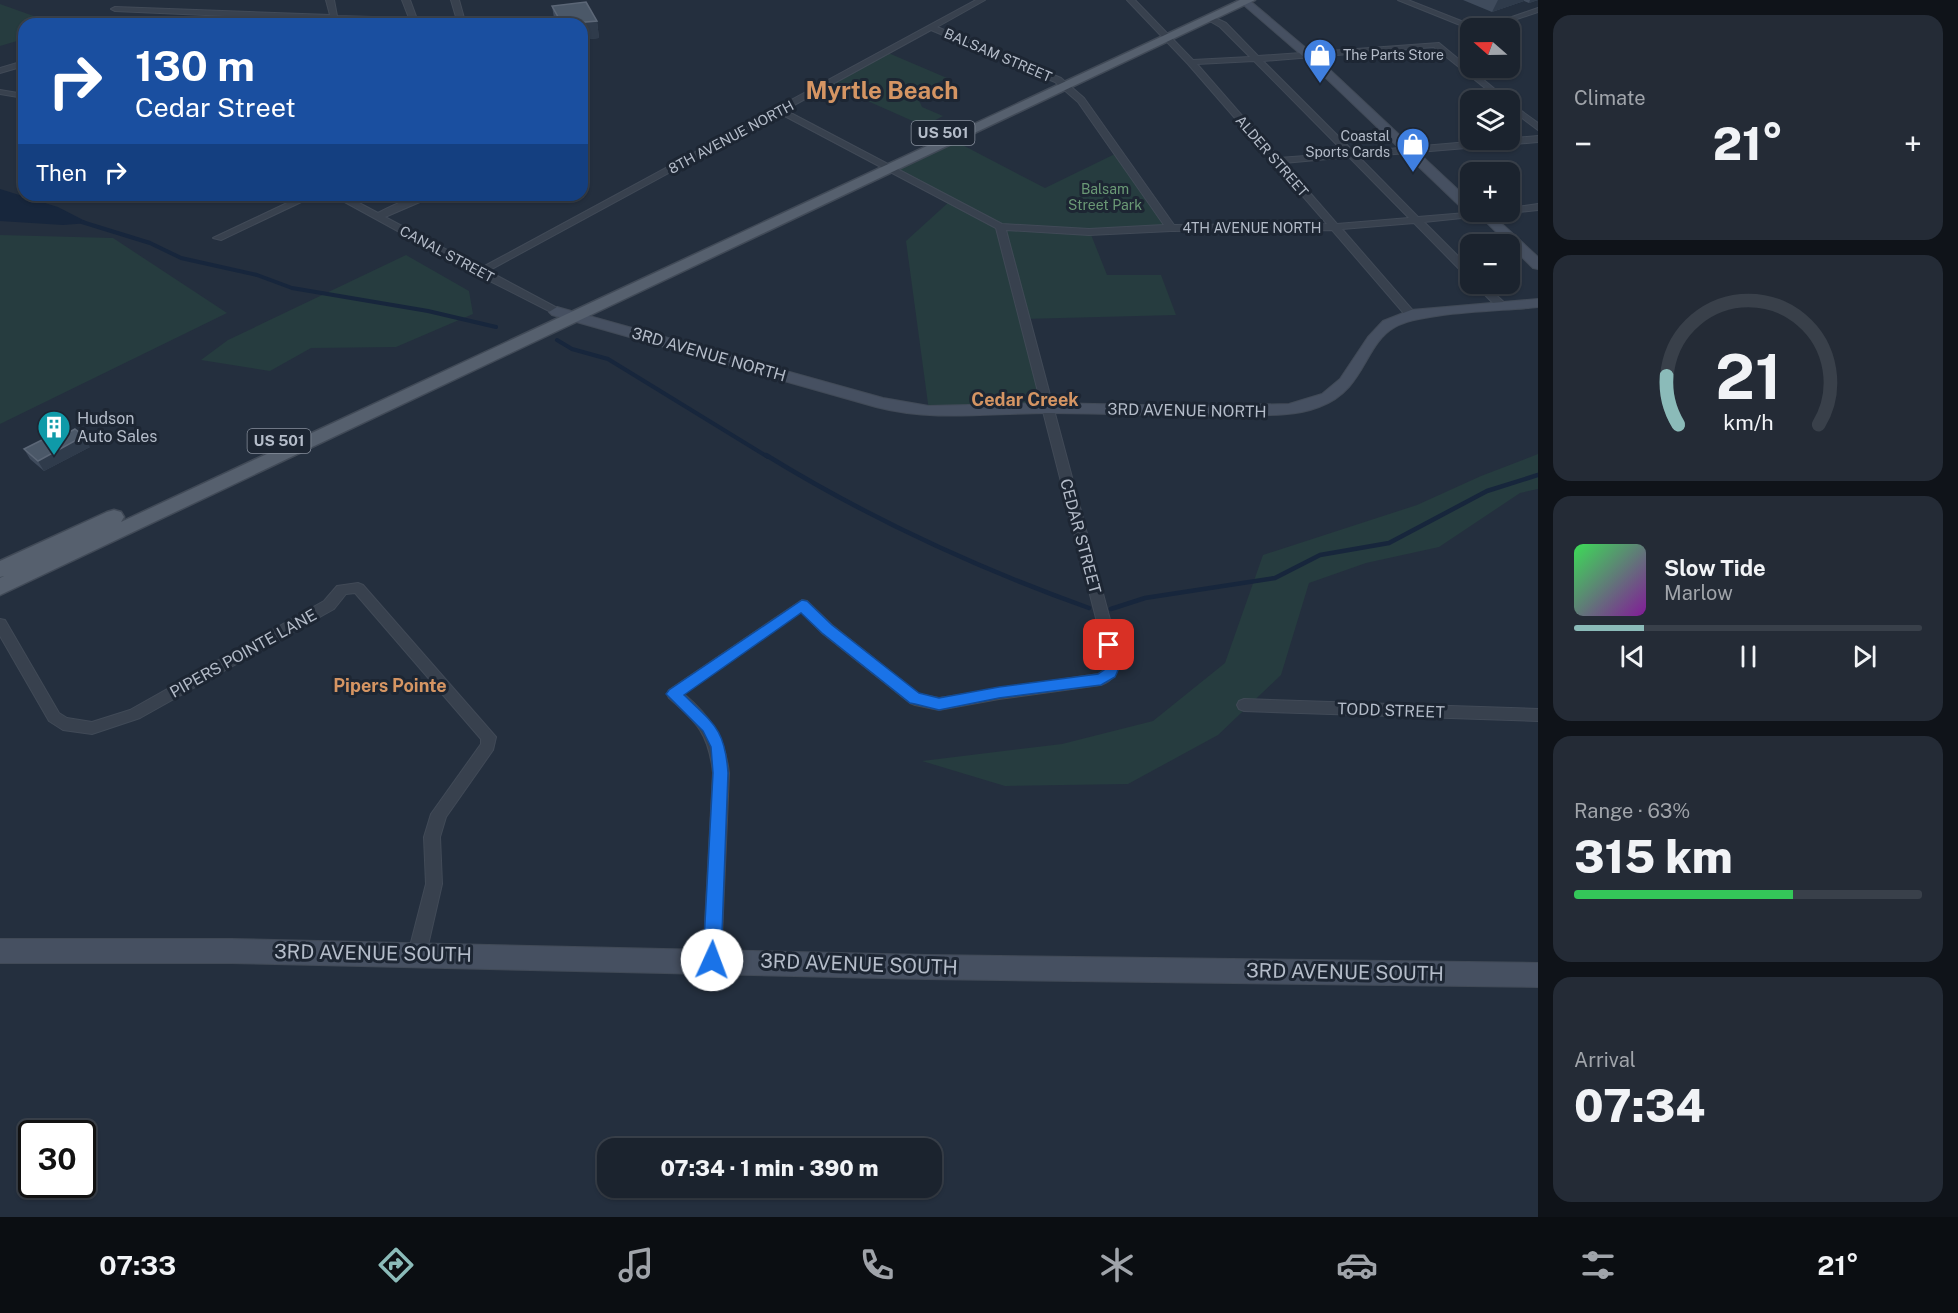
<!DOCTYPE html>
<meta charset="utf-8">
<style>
body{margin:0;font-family:"Public Sans",sans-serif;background:#242b36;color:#f1f3f6;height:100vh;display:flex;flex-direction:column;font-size:22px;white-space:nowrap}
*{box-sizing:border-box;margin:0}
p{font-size:20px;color:#a0a4aa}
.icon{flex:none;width:33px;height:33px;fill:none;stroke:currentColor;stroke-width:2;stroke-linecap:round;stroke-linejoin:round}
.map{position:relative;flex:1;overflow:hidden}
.panel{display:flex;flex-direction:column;gap:15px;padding:15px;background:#0f1319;width:420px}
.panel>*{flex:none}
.top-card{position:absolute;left:18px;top:18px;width:570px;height:183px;border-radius:18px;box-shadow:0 2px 4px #0004,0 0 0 2px #39404a;background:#1a4fa0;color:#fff;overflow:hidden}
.needle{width:39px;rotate:290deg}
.fabs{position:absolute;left:1460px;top:18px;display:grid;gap:12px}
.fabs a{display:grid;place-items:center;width:60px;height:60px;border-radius:12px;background:#1b232e;box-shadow:0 2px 4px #0004,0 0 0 2px #39404a;font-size:30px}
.speed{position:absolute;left:18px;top:1120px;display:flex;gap:12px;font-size:30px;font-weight:700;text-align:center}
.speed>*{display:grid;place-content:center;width:78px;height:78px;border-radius:50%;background:#1b232e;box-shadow:0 2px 4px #0004,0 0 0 2px #39404a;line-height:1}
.speed .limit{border:3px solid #111;border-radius:9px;background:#fff;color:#111}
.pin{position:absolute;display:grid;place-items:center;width:51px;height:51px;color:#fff;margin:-26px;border-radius:12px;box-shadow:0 3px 9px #0006}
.me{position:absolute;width:66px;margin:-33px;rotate:2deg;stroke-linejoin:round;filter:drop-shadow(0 0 4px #0008)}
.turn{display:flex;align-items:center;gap:21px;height:126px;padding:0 18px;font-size:27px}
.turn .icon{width:78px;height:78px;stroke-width:2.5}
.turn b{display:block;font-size:42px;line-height:51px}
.then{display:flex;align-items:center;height:57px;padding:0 18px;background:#0003;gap:12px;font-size:22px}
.big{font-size:45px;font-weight:800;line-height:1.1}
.panel .tile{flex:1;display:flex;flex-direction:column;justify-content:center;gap:9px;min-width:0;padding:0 21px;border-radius:18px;background:#242b36}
.panel .dial{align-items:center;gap:0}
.dial svg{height:156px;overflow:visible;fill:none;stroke:#39404a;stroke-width:7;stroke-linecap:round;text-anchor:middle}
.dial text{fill:#f1f3f6;stroke:none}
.song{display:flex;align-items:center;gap:18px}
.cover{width:72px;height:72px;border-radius:9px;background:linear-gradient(135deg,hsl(130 70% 55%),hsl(290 70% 35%))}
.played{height:6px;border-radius:3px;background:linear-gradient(90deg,#8bbbb9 20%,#39404a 20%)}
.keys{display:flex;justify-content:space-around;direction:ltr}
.heat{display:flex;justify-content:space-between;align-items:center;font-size:33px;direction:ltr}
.charge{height:9px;border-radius:4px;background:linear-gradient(90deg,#34c759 63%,#39404a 0)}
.trip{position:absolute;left:597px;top:1138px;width:345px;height:60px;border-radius:18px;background:#1b232e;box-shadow:0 2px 4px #0004,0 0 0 2px #39404a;font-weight:800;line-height:60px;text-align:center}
.tab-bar{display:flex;height:96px;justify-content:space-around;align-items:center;background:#0b0e12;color:#a0a4aa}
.tab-bar .icon{width:42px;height:42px}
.tab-bar .active{color:#8bbbb9}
.tab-bar b{font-size:27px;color:#f1f3f6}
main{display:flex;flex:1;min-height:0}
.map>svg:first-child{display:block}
.green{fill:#263c3f}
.water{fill:#17263c}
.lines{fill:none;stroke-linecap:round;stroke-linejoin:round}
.stream-far1{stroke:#17263c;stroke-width:4}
.stream{stroke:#17263c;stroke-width:4.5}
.street-casing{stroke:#414a57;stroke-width:2}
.secondary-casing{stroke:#414a57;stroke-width:2}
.primary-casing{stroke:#414a57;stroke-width:3}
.street{fill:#38414e;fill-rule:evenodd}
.secondary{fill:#465061;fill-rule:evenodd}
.primary{fill:#56606e;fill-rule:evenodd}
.wall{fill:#3f4b5c}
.shaded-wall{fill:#2f3b4b}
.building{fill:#4b5868;stroke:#5c6777;stroke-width:1.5}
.route{fill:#1a73e8;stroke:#114b97;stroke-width:1.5}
.labels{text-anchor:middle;stroke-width:6;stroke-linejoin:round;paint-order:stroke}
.far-street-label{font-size:14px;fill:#b4bcc9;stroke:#1d2633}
.far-poi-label{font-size:14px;fill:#b4bcc9;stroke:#1d2633;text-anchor:start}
.far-park-label{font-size:14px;fill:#6b9a76;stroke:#1d2633}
.shield{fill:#1d2633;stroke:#878f9c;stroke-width:1.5}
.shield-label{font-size:15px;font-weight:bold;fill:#b4bcc9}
.street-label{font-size:16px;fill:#b4bcc9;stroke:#1d2633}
.poi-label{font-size:16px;fill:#b4bcc9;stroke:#1d2633;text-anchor:start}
.neighbourhood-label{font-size:18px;font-weight:bold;fill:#d59563;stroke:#1d2633}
.near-street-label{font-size:20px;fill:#b4bcc9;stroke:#1d2633}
.far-town-label{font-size:24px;font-weight:bold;fill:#d59563;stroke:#1d2633}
</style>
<main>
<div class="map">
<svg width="1538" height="1217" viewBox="0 0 1538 1217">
<rect width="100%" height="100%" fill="#242f3e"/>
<!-- green -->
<g class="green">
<polygon points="0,4 56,24 24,24 24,39 0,46"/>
<polygon points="886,52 947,78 916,94 922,107 943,116 924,126 827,83"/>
<polygon points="951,139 1045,188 1119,152 1171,228 1090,232 1107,275 1161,275 1176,315 1023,319 1047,408 929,411 906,241 950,201 890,169"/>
<polygon points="0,235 113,238 227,313 0,424"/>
<polygon points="406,255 469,291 473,314 396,347 311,348 270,371 201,360 228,340"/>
<polygon points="1538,454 1538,489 1520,493 1439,547 1366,563 1309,583 1281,675 1218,735 1128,784 1005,786 922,761 1062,744 1153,721 1225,663 1263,555 1417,505 1481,476"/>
</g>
<!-- water -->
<polygon class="water" points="0,189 58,207 89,223 63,225 0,221"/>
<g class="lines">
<!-- stream-far1 -->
<g class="stream-far1">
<polyline points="82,222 150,243 181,258 257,275 292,288 428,311 496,327"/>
<polyline points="557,340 572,349 608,359 768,457"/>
</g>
<!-- stream -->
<g class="stream">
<path d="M 766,455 C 867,517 977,568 1089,608"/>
<polyline points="1111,609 1145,598 1275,578 1320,555 1389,543 1487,491 1538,475"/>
</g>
<defs>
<g id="street">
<polygon points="326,0 334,0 337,16 409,18 402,0 410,0 417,19 445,20 456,17 451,0 459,0 464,18 446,24 407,24 115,11 111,9 115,7 330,15"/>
<path d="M 976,0 L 985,0 L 937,27 L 1061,78 L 1084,98 L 1174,225 L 1327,224 L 1188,64 L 1127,0 L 1135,0 L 1193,60 L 1250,57 L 1220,27 L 1208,20 L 1208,16 L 1211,16 L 1226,23 L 1258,56 L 1439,43 L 1508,100 L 1500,100 L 1434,47 L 1263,61 L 1354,152 L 1538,136 L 1538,142 L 1359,157 L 1418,217 L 1478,212 L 1509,212 L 1509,208 L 1538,204 L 1538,210 L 1424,222 L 1470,268 L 1470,277 L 1466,276 L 1414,223 L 1342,229 L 1415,313 L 1415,317 L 1407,317 L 1332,230 L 1171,231 L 1089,235 L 1006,230 L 1121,661 C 1117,673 1114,680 1101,685 L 999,699 L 939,710 L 915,705 L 910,703 L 822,633 L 801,612 L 684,694 C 711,717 725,738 729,773 L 721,960 L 718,966 L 712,968 L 706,966 L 703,960 L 713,773 C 709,734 697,722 669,698 L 667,694 L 669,690 L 802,600 L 807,601 L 832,625 L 919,694 L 939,698 L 1098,674 L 1104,670 L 1107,661 L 996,228 L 779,113 L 488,271 L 561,310 L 562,312 L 557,315 L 476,274 L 332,195 L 344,195 L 378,213 C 397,203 414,195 436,195 L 385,217 L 481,268 ZM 931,30 L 1055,82 L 1078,102 L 1164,225 L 1089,229 L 1002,224 L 785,110 ZM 1254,61 L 1345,153 L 1279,158 L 1197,64 ZM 1349,157 L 1409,218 L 1337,224 L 1284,163 Z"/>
<polygon points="1398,0 1408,0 1479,28 1470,29"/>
<polygon points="1538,8 1538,12 1490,28 1480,28"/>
<polygon points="24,61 24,66 0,73 0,68"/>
<polygon points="0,90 24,94 24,98 0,94"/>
<polygon points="1509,102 1538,123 1538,130 1509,108"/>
<polygon points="304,195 316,195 221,240 213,238"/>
<polygon points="1474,284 1484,284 1507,305 1507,309 1499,309"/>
<polygon points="358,583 363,585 496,737 493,750 446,817 440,837 442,884 426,954 423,960 417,962 411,960 408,954 426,884 424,837 431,814 481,744 481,739 355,593 346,594 334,609 140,718 92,734 63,730 49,721 0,636 0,619 5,620 59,713 67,718 92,722 130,710 324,601 337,586"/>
<polygon points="1244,699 1538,709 1538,721 1244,711 1239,709 1237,705 1239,701"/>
</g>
<g id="secondary">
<polygon points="1238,0 1249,0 1313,54 1470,201 1470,212 1472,212 1465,211 1305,58"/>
<polygon points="1476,212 1489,212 1538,257 1538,269 1533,268"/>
<path d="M 1538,299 L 1538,307 C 1505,311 1420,312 1395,327 C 1363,345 1366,390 1319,407 C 1293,417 1265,415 1238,415 C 1175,417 1111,413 1048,413 C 990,413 933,422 876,407 L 552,315 L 549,312 L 557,307 L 883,398 L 929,406 L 1047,403 L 1188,406 L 1289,404 L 1322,394 L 1340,379 L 1368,337 L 1383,321 L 1411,310 Z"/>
<polygon points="0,939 231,939 926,955 1538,963 1538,987 926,979 231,963 0,963"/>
</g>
<polygon id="primary" points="1240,0 1255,0 0,595 0,578 4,576 0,577 0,561 107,512 114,510 121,512 124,517 121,522"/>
</defs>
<!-- street casing -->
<use href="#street" class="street-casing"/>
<!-- secondary casing -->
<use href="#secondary" class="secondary-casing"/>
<!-- primary casing -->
<use href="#primary" class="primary-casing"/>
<!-- street -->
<use href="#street" class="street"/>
<!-- secondary -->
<use href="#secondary" class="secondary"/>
<!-- primary -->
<use href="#primary" class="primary"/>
</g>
<!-- wall -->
<g class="wall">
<polygon points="1463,0 1538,0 1529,3 1524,1 1492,12"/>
<polygon points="552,6 597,21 599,38 582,40 582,24 555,24"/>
<polygon points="49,443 90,447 44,471 30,459 24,449"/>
</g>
<!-- shaded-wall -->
<g class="shaded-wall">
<polygon points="1498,0 1524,0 1524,1 1492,12"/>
<polygon points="1530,0 1538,0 1529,3"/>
<polygon points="597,21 599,38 582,40 582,24 570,24"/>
<polygon points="84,436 90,447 44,471 38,461"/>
</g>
<!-- building -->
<g class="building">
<polygon points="586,2 597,21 562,24 552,6"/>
<polygon points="75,429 84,436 38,461 24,449 44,439 49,443"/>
</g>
<!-- route -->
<path class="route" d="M 802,600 L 807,601 L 832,625 L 919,693 L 939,698 L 999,687 L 1098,674 L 1104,670 L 1106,661 L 1102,645 L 1109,639 C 1124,644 1121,666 1115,677 L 1101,685 L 999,698 L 939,710 L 915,704 L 910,703 L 822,633 L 801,613 L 684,695 C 714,724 725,729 728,773 L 721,960 L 718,966 L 712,969 L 706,966 L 703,960 L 713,773 L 711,747 L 703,731 L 666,694 L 669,690 Z"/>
<!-- icons -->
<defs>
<symbol id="shop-pin" viewBox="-11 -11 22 30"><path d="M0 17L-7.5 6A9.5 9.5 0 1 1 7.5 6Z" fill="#3f7fe0" stroke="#1d2633"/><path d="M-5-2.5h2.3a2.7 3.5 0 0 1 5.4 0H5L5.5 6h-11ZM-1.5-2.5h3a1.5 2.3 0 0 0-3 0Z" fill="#fff"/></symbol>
<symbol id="building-pin" viewBox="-11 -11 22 30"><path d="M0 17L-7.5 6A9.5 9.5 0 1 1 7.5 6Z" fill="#0f9aa8" stroke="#1d2633"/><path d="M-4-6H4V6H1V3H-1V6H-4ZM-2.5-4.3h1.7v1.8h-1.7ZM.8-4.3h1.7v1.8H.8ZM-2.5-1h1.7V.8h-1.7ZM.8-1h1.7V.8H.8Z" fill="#fff"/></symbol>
</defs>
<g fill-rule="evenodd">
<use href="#shop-pin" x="1301" y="36" width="38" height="52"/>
<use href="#shop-pin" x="1394" y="125" width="38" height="52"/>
<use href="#building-pin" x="35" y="408" width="38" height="52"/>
</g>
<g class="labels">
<!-- far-street labels -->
<g class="far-street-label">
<text transform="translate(998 55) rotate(23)" y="5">BALSAM STREET</text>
<text transform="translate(731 137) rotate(-28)" y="5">8TH AVENUE NORTH</text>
<text transform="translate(1272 156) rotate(49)" y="5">ALDER STREET</text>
<text x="1252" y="233">4TH AVENUE NORTH</text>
<text transform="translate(447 254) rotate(28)" y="5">CANAL STREET</text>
</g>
<!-- far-poi labels -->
<g class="far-poi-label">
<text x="1343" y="60">The Parts Store</text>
<text x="1390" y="141" text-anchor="end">Coastal<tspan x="1390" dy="16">Sports Cards</tspan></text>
</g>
<!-- far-park labels -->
<g class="far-park-label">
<text x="1105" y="194">Balsam<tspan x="1105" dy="16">Street Park</tspan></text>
</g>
<!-- shield labels -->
<g class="shield">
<rect x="911.5" y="121" width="63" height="24" rx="4.5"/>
<rect x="247.5" y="429" width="63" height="24" rx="4.5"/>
</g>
<g class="shield-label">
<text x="943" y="138">US 501</text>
<text x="279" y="446">US 501</text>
</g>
<!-- street labels -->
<g class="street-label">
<text transform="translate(709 354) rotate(16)" y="6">3RD AVENUE NORTH</text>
<text transform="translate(1187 410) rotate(1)" y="6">3RD AVENUE NORTH</text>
<text transform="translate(1081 536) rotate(75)" y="6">CEDAR STREET</text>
<text transform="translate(243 653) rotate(-29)" y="6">PIPERS POINTE LANE</text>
<text transform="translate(1391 710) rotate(2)" y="6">TODD STREET</text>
</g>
<!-- poi labels -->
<g class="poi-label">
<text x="77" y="424">Hudson<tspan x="77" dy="18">Auto Sales</tspan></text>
</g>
<!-- neighbourhood labels -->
<g class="neighbourhood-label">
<text x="1025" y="406">Cedar Creek</text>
<text x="390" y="692">Pipers Pointe</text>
</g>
<!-- near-street labels -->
<g class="near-street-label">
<text transform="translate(373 953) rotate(1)" y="7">3RD AVENUE SOUTH</text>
<text transform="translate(859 964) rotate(2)" y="7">3RD AVENUE SOUTH</text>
<text transform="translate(1345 972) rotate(1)" y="7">3RD AVENUE SOUTH</text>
</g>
<!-- far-town labels -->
<g class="far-town-label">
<text x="882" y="99">Myrtle Beach</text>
</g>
</g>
</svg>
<div class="fabs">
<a><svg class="needle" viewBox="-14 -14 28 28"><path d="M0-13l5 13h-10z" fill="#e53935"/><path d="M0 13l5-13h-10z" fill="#a0a4aa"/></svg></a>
<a><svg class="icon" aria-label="layers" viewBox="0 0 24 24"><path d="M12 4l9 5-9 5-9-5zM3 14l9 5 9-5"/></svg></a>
<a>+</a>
<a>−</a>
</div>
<div class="speed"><div class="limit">30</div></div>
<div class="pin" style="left:1109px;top:645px;background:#d93025"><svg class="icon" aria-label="arrive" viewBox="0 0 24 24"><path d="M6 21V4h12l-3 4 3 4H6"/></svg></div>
<svg class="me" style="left:712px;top:960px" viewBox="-20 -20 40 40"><circle r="19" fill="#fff"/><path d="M0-13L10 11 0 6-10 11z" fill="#1a73e8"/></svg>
<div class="trip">07:34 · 1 min · 390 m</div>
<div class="top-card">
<div class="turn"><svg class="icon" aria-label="right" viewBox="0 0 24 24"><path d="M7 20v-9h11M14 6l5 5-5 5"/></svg><div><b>130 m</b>Cedar Street</div></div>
<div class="then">Then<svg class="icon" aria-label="right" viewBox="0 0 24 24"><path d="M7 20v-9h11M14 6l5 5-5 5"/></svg></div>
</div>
</div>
<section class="panel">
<div class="tile"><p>Climate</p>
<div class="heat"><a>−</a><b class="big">21°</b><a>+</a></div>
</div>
<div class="tile dial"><svg viewBox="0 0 100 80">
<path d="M14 69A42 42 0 1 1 86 69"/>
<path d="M14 69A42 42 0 0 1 8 44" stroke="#8bbbb9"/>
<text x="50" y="56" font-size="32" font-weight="700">21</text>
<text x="50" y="72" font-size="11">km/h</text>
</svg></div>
<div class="tile">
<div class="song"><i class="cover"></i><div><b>Slow Tide</b><p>Marlow</p></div></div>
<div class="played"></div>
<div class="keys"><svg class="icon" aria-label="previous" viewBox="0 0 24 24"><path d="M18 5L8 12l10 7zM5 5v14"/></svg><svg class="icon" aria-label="pause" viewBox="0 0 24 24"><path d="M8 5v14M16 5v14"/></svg><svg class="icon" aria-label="next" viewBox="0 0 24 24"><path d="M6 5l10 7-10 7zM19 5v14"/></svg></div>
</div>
<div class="tile"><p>Range · 63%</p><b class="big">315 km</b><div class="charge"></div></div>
<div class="tile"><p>Arrival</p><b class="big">07:34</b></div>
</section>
</main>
<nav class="tab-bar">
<b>07:33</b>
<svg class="icon active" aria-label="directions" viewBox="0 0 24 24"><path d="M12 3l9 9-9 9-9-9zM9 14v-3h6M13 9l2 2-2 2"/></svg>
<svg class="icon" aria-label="music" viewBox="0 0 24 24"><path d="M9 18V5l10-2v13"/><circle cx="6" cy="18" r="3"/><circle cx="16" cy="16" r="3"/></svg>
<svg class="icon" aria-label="phone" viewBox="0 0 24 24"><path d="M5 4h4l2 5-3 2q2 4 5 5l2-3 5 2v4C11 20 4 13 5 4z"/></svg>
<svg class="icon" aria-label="climate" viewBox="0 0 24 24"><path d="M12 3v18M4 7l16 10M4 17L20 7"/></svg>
<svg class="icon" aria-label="car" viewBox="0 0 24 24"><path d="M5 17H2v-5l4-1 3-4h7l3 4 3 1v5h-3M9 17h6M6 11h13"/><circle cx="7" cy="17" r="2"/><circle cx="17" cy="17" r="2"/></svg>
<svg class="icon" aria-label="filters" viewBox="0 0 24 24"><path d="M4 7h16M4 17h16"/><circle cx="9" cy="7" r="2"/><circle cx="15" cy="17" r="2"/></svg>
<b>21°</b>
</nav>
